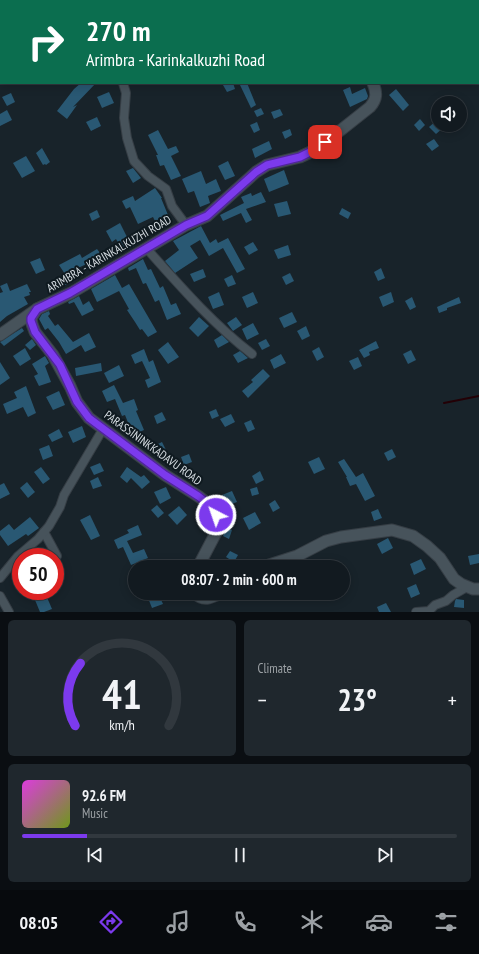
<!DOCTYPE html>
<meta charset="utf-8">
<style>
body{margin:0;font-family:"PT Sans Narrow",sans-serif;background:#1f272d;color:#f1f3f6;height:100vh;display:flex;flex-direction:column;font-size:15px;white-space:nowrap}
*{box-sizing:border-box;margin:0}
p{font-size:13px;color:#9ca1a5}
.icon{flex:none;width:22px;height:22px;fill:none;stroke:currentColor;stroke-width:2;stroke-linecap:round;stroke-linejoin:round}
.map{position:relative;height:612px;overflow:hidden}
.drawer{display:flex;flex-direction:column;gap:8px;padding:8px;background:#0a0e12;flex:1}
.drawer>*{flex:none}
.hud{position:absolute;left:0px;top:0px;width:479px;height:84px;box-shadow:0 2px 10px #0003,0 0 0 1px #31383e;background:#0b6e4f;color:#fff;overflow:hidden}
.controls{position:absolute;left:431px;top:96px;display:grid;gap:8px}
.controls a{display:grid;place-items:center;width:36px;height:36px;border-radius:50%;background:#121a20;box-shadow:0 2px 10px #0003,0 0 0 1px #31383e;font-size:20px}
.speed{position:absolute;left:12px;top:548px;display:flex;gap:8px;font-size:20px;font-weight:700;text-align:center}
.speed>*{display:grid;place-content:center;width:52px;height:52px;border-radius:50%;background:#121a20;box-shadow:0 2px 10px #0003,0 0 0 1px #31383e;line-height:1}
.speed .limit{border:6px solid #d22;background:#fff;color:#111}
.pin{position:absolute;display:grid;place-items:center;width:34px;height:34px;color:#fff;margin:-17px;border-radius:8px;box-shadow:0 2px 6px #0006}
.me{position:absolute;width:44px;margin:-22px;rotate:319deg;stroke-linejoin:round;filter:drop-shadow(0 0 3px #0008)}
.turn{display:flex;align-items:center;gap:14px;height:84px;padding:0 20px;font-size:18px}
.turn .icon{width:52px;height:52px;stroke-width:2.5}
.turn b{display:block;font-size:28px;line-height:34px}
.big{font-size:30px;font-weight:700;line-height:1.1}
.drawer .card{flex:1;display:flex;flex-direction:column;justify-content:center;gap:6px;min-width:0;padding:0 14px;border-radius:6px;background:#1f272d}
.drawer .dial{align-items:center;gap:0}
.dial svg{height:104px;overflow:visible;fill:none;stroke:#31383e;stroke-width:7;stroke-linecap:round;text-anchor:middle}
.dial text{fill:#f1f3f6;stroke:none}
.song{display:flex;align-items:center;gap:12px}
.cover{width:48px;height:48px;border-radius:6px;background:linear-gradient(135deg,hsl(300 70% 55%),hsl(80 70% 35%))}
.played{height:4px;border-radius:2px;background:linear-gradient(90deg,#7c3aed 15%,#31383e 15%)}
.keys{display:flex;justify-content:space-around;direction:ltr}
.heat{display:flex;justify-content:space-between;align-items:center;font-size:22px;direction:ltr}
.drawer .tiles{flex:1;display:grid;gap:8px;grid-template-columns:1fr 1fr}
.card:last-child{grid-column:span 2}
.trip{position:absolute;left:128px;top:560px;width:222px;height:40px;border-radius:20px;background:#121a20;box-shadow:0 2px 10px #0003,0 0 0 1px #31383e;font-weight:700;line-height:40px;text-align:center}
.tabs{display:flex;height:64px;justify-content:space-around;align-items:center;background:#070a0d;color:#9ca1a5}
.tabs .icon{width:28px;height:28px}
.tabs .on{color:#7c3aed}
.tabs b{font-size:18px;color:#f1f3f6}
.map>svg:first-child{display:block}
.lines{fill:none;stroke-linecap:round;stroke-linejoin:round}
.stream{stroke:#230006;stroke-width:2}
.building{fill:#295873}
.minor-casing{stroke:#363e45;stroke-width:10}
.secondary-casing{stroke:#363e45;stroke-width:13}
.minor{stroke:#47535b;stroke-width:8}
.secondary{stroke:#47535b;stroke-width:11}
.route-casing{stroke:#51269a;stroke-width:10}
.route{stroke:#7c3aed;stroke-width:7}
.labels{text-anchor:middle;stroke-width:4;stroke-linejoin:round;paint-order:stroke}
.street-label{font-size:12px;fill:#d6dde2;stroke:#0f1a20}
</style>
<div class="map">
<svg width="479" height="612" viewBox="0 0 479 612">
<rect width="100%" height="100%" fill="#18232a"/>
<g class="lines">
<!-- stream -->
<polyline class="stream" points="444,403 479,396"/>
</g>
<!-- building -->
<g class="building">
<polygon points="81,83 96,83 73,107 77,105 67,119 57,111 74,89"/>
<polygon points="227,83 233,83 235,89 227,92 223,85"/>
<polygon points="247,83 256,105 251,108 240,85"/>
<polygon points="350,87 352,94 365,88 368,96 367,99 350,107 343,90"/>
<polygon points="396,89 409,105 403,111 389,95"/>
<polygon points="109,92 114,103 102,108 97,97"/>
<polygon points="11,93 15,102 7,106 2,97"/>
<polygon points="261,108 264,114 257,117 254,111"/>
<polygon points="280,109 283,115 274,119 271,112"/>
<polygon points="7,110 12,120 0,126 0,114"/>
<polygon points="97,117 101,126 91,131 86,122"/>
<polygon points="420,119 425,125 419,131 414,125"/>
<polygon points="436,121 443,128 436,134 429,127"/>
<polygon points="257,122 260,130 254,133 250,125"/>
<polygon points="290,129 292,135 285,139 282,132"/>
<polygon points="158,130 168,149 176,146 179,152 171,156 181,176 171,180 164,165 160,166 156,155 158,155 148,135"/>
<polygon points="434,139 439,146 432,151 426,144"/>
<polygon points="269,141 272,149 255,158 252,149"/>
<polygon points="42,148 50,162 46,165 45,164 43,165 36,153"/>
<polygon points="26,156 35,171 22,178 13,163"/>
<polygon points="228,161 235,176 225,180 218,166"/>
<polygon points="133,168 141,178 133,183 126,171"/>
<polygon points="284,170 289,184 269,192 264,179"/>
<polygon points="201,171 206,184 216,179 221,191 208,196 210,203 200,207 194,191 188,193 182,179"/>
<polygon points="155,188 162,198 161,198 168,215 155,221 153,217 138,224 130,207 126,209 122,201 133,196 135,201"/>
<polygon points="261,192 266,202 246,209 252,220 246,223 241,213 223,221 220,215 244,203 241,197 251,193 252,196"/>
<polygon points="287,201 291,214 278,217 274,204"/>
<polygon points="342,208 351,213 348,219 339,214"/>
<polygon points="97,210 100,217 92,221 89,214"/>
<polygon points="120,223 128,239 131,237 136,245 123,252 116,239 112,242 106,231"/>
<polygon points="201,226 210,243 216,239 218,243 228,238 245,269 237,273 223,248 209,256 200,240 190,246 198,258 175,273 165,261 179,250 173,241"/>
<polygon points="253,242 258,250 249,255 244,247"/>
<polygon points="288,245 291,255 278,259 274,250"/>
<polygon points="97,249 103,257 94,262 93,261 65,274 59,265 80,254 82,258"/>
<polygon points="40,258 45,270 36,274 30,262"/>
<polygon points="143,259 148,270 151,269 160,288 163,286 171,305 176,303 181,314 167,320 159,300 155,302 146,283 143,284 136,268 129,271 128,268"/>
<polygon points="381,268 385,278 378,281 374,272"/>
<polygon points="203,269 206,277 194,282 190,274"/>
<polygon points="290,273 294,281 286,285 282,277"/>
<polygon points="115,275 122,288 129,284 157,332 148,337 142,329 140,330 135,322 127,310 129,309 119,291 97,302 91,289"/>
<polygon points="232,275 236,284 228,287 224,279"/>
<polygon points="67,277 70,283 63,286 60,280"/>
<polygon points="7,283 10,291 27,284 31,292 29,292 30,295 24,297 28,304 7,316 0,322 0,293 3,292 0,286"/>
<polygon points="219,292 224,305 213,309 208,297"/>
<polygon points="253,292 258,303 247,308 242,297"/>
<polygon points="391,292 394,302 383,307 379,297"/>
<polygon points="79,296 83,305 89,301 94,310 82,316 74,302 69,304 68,302"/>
<polygon points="412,297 416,307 410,310 405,301"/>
<polygon points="459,297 461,303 447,308 447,310 439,313 437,307"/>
<polygon points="49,311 50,314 48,316 55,326 58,324 73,342 89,333 96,347 85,352 81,345 66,354 59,342 48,328 45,330 39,319 42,314"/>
<polygon points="292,312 297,322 284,328 279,318"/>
<polygon points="199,317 209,326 198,337 189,328"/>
<polygon points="236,317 242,325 233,331 227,323"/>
<polygon points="253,323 259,334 247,340 242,329"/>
<polygon points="306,326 310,336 302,340 297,331"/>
<polygon points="22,328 24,331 4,346 0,342"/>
<polygon points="222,335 229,342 218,348 214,340"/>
<polygon points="32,339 36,345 30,350 25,345"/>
<polygon points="266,339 270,346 262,350 258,343"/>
<polygon points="376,341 379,348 369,352 370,355 364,358 359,350"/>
<polygon points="168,342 179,357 168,364 158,350"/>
<polygon points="319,347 324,357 317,361 312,351"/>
<polygon points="25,348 31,359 20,366 13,356"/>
<polygon points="144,349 149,362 153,360 161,382 148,388 145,380 150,378 142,361 135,364 131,355"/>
<polygon points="411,350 416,360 408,364 403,354"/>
<polygon points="240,351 248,358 238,363 233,355"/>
<polygon points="281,354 286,363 274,369 270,360"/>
<polygon points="45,356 49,363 45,366 51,382 39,386 34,376 38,374 32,364"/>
<polygon points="358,357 362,366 354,370 349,361"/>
<polygon points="0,362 10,378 0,385"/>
<polygon points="101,363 102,371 76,376 75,368"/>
<polygon points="119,365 124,376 109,383 104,373"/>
<polygon points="263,369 270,376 248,398 242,391 253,382 251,380"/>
<polygon points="114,385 123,403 134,399 138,410 136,411 144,430 133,435 125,415 122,416 115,399 107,402 102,391"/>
<polygon points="26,386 36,413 28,417 23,407 7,414 3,404 17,398 14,392"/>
<polygon points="59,391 65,405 53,410 46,397"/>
<polygon points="216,409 219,416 212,419 209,412"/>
<polygon points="162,412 166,420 157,424 154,416"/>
<polygon points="231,414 235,422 225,427 220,419"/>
<polygon points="251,420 255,429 248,432 244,423"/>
<polygon points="82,426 86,437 73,443 68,432"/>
<polygon points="59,429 63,437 52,442 48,435"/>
<polygon points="162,442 167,452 161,455 156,445"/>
<polygon points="49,445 53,456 43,460 39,449"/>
<polygon points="392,449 396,457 388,461 384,453"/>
<polygon points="189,454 192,462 184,465 181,457"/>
<polygon points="319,457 325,469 314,474 308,462"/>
<polygon points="344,459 356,477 363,473 375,496 365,501 356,484 350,486 346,477 347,477 338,462"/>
<polygon points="100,463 104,471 94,475 90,467"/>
<polygon points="41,467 50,479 43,484 34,472"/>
<polygon points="127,467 141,477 144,475 150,482 142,489 131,478 127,483 120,477"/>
<polygon points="260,471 264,480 256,484 252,476"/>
<polygon points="98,477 102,486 93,489 90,481"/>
<polygon points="27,482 35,492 28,498 20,488"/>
<polygon points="4,483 10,494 0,499 0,485"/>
<polygon points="166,487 171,498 160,504 154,492"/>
<polygon points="257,487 259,494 252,496 250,489"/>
<polygon points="232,491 237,502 227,506 222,495"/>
<polygon points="275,500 280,508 273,512 269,504"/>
<polygon points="157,505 164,513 158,518 151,510"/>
<polygon points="179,506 187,515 177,525 168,515"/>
<polygon points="378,509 382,518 374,521 371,512"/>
<polygon points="255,512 261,523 249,530 243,518"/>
<polygon points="90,515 100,536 91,540 80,520"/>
<polygon points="30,517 39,528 28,536 26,534 8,546 0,535 0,531 9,524 14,530"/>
<polygon points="138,525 142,535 127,541 133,553 144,549 148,558 131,565 123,547 118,549 114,540 129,533 127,530"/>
<polygon points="226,528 232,530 229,539 223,536"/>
<polygon points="388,538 393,548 382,554 377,544"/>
<polygon points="230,551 238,555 234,562 226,557"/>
<polygon points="479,554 479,563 470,565 468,556"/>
<polygon points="421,559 426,569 414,575 410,564"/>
<polygon points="416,584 420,594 411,598 407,588"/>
<polygon points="158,593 163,604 152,608 148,598"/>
<polygon points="46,595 52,609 44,612 40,612 35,600"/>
<polygon points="456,599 464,600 464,608 454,607 455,601"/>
<polygon points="386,603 391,612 379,612 377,607"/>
</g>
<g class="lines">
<defs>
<g id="minor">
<polyline points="0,14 1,15"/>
<polyline points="123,83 126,93 124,118 127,138 134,161 148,176 166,189 172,206 186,225"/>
<path d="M 147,249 C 180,286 212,323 252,354"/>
<polyline points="44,532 57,556"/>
<polyline points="0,578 18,556 38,539 49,526 60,507 64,495 103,429"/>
<polyline points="0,596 9,612"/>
<polyline points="416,612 429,611 435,605 446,601 453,595 467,587"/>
</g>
<g id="secondary">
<polyline points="334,0 334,1"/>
<polyline points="37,309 31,318 32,324 35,332 53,355 70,386 77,402 89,418 165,475 198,496 210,505 217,515 219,527 198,567"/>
<path d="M 0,335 L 37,309 L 71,293 L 186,225 L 207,216 L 256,172 L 267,165 L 300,157 L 317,149 L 370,107 C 377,99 377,93 373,83"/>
<polyline points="263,567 297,556 326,541 341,537 392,530 413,536 427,546 440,558 454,579 461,584 473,589 479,589"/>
<path d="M 195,593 C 203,602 211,598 221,593"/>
</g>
</defs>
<!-- minor casing -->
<use href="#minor" class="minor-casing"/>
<!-- secondary casing -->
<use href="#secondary" class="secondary-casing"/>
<!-- minor -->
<use href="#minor" class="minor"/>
<!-- secondary -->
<use href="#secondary" class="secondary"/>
</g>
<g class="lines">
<defs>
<polyline id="route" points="216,515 210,505 198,496 165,475 89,418 77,402 60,365 35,332 31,321 31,318 37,309 70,293 186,225 207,216 256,172 267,165 300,157 316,149 325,142"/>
</defs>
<!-- route casing -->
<use href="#route" class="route-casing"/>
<!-- route -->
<use href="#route" class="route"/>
</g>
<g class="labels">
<!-- street labels -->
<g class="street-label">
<text transform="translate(109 254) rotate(-30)" y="4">ARIMBRA - KARINKALKUZHI ROAD</text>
<text transform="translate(153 448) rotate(36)" y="4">PARASSININKKADAVU ROAD</text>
</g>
</g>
</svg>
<div class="controls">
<a><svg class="icon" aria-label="sound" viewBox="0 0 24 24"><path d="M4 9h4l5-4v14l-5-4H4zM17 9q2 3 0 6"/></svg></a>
</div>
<div class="speed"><div class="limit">50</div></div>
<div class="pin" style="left:325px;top:142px;background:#d93025"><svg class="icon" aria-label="arrive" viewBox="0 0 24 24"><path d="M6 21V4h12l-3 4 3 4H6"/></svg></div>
<svg class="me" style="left:216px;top:515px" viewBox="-20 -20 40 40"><circle r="17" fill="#7c3aed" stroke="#fff" stroke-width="3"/><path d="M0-11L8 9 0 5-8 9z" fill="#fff"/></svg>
<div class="trip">08:07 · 2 min · 600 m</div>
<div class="hud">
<div class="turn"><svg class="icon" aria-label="right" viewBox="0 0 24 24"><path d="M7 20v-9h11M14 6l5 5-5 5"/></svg><div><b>270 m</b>Arimbra - Karinkalkuzhi Road</div></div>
</div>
</div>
<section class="drawer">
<div class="tiles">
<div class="card dial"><svg viewBox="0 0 100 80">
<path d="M14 69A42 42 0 1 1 86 69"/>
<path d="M14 69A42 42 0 0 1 18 21" stroke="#7c3aed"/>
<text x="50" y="56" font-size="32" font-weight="700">41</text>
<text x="50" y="72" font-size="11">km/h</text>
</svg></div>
<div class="card"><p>Climate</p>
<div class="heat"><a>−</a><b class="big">23°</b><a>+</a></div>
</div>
<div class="card">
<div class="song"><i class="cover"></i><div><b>92.6 FM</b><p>Music</p></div></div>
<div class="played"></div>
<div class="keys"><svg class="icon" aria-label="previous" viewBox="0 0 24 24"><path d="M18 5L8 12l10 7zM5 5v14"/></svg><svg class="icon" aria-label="pause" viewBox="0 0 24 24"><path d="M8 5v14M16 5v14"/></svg><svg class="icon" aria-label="next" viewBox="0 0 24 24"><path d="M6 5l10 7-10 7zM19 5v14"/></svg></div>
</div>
</div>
</section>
<nav class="tabs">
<b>08:05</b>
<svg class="icon on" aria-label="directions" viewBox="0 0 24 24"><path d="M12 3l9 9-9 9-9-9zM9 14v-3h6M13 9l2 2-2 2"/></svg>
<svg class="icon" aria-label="music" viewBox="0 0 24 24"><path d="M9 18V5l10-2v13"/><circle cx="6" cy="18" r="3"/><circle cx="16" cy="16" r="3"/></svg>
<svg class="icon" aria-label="phone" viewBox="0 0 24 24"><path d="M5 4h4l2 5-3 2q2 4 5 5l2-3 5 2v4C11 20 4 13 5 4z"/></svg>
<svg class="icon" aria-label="climate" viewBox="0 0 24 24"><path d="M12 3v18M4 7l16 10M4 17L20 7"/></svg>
<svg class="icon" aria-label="car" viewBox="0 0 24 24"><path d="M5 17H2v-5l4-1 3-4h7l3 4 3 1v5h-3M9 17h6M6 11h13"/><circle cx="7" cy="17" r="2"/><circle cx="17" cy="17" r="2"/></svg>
<svg class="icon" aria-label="filters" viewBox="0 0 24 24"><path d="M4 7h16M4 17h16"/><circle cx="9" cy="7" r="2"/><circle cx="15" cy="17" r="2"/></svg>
</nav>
